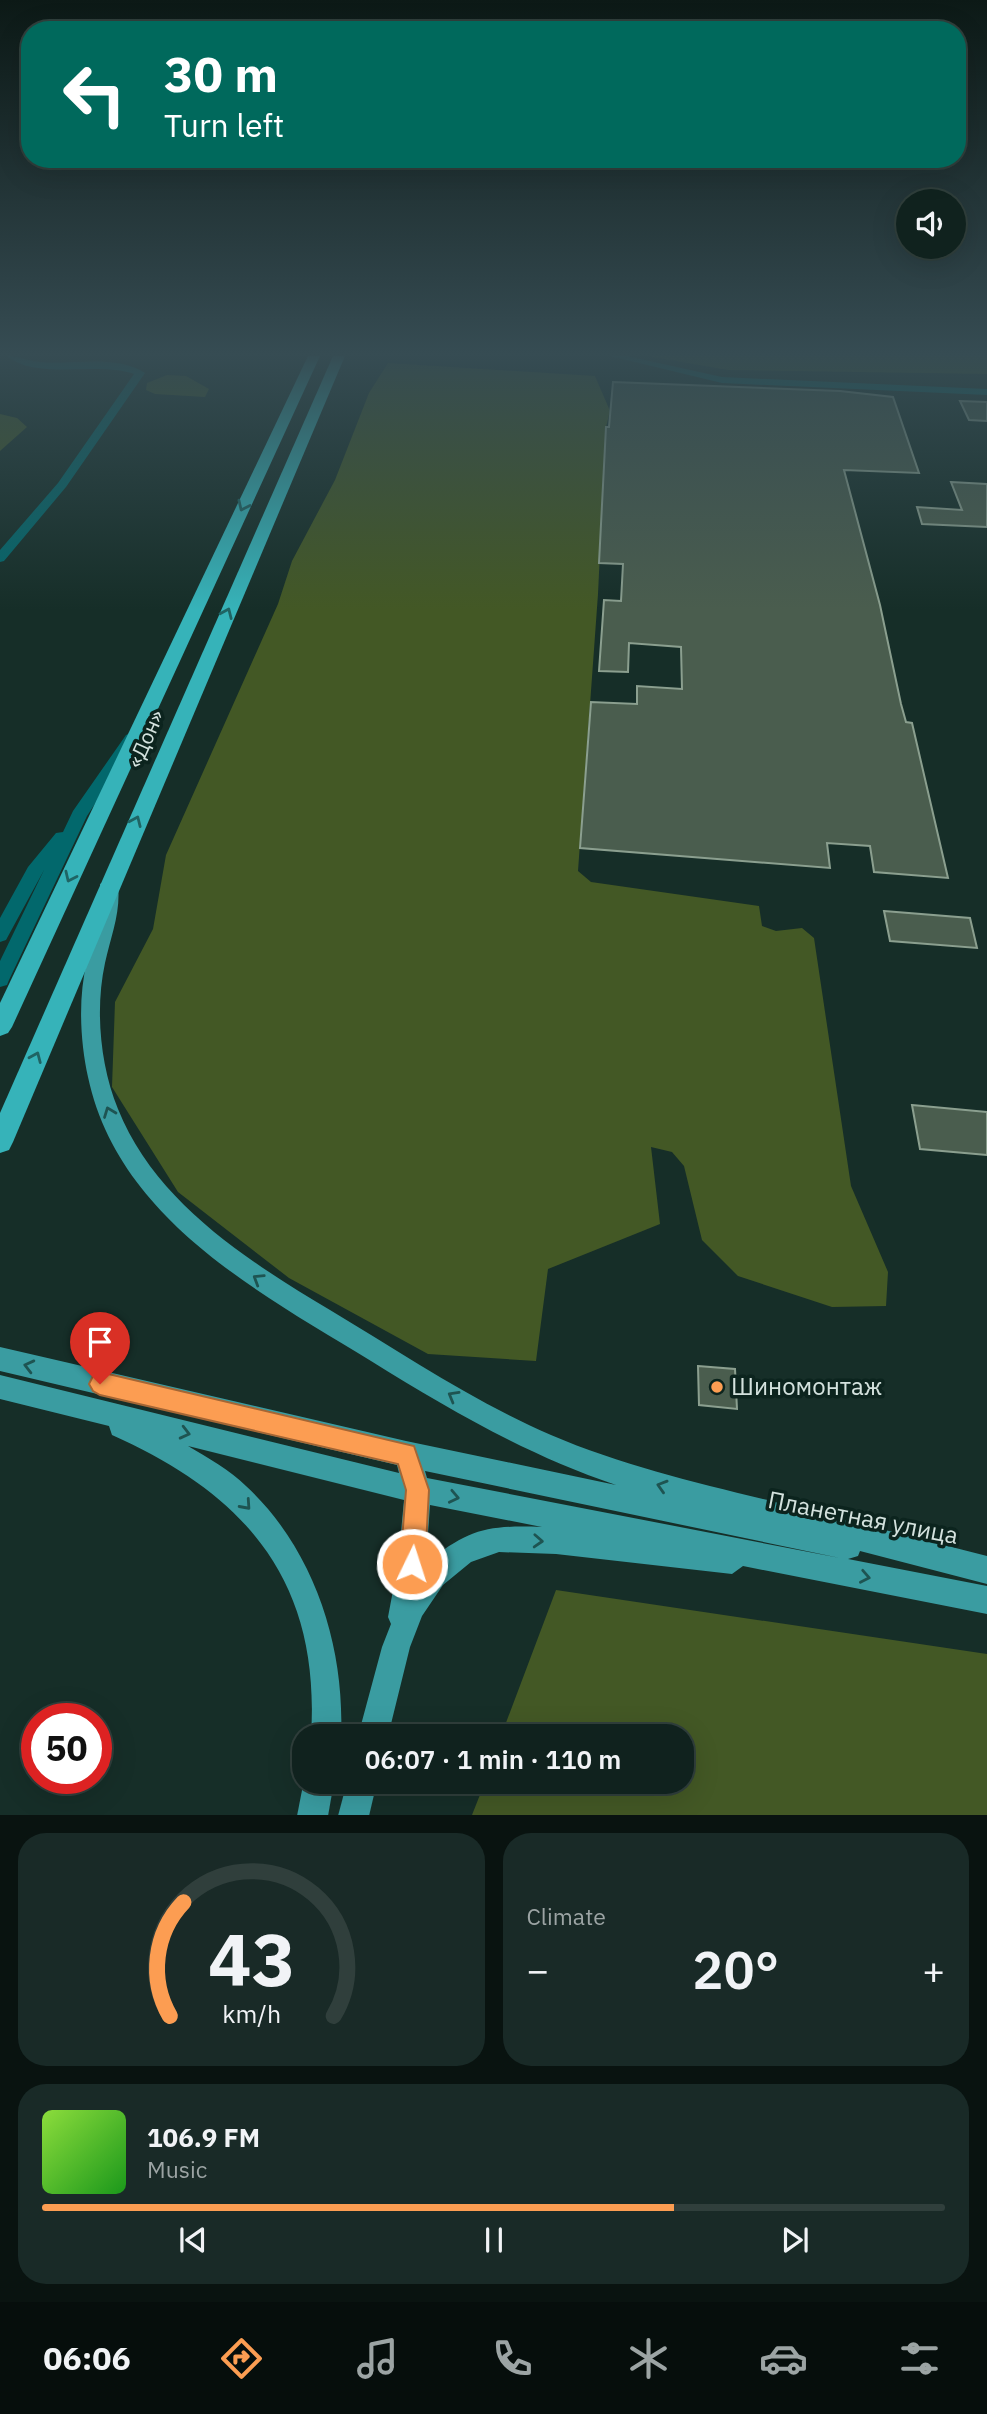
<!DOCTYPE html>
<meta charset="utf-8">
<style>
body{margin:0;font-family:"IBM Plex Sans",sans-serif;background:#192a27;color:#f1f3f6;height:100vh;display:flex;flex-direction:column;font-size:26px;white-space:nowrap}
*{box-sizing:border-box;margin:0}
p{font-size:23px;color:#9ca4a4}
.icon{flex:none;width:38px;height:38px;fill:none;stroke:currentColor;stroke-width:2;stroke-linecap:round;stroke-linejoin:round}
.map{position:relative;height:1815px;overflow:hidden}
.details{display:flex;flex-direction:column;gap:18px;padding:18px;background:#091310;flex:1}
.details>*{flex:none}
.guide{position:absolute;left:21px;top:21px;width:945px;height:147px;border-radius:28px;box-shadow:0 7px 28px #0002,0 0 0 2px #303f3c;background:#00695c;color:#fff;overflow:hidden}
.fabs{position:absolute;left:896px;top:189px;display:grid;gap:14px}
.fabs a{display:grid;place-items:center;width:70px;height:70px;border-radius:50%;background:#10221e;box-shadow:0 7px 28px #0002,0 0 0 2px #303f3c;font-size:35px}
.speed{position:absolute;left:21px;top:1703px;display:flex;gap:14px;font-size:35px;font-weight:700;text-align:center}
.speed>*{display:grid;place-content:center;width:91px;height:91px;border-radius:50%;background:#10221e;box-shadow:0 7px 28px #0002,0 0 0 2px #303f3c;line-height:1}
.speed .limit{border:10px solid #d22;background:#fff;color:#111}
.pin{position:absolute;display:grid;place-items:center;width:60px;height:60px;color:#fff;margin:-72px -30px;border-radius:50% 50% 50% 0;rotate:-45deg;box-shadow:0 0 7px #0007}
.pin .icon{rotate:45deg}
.me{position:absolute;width:77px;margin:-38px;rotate:4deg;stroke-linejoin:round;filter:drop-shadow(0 0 5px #0008)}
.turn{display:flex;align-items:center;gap:24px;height:147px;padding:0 28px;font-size:32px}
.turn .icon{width:91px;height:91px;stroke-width:2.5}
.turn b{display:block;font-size:49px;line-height:60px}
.big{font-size:52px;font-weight:600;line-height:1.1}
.details .widget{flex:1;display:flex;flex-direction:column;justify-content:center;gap:10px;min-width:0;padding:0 24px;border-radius:28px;background:#192a27}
.details .dial{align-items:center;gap:0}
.dial svg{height:182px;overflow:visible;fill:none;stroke:#303f3c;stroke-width:7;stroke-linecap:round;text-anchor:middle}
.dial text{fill:#f1f3f6;stroke:none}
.song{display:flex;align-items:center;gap:21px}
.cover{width:84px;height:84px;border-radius:10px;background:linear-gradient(135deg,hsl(90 70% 55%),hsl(120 70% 35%))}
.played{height:7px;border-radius:4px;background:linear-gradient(90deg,#fc9d52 70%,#303f3c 70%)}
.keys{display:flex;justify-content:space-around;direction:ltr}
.heat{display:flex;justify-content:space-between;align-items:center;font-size:38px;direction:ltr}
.details .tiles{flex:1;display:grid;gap:18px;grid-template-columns:1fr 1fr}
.widget:last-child{grid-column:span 2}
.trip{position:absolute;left:292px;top:1724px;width:402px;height:70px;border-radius:28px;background:#10221e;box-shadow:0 7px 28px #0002,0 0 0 2px #303f3c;font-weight:600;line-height:70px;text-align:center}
.menu{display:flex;height:112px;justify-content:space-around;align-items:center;background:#060e0c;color:#9ca4a4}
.menu .icon{width:49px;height:49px}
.menu .current{color:#fc9d52}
.menu b{font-size:32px;color:#f1f3f6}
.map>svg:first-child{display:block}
.green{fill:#435825}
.building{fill:#4a5d4e;stroke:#8b9f8f;stroke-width:2}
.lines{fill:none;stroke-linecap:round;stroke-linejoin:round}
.minor{fill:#02686c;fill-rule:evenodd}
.major{fill:#3a9ca1;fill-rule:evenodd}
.highway{fill:#36b3b9;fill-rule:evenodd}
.oneway{stroke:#1f6464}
.oneway2{stroke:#1e5452}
.route{fill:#fc9d52;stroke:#a46635;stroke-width:2}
.poi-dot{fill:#fc9d52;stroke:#0c241e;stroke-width:2.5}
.labels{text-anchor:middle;stroke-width:7;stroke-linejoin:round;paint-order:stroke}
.street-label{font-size:21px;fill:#d4e2de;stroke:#0c241e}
.near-poi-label{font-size:24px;fill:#d4e2de;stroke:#0c241e;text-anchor:start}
.near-street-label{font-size:24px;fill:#d4e2de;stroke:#0c241e}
</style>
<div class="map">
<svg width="987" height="1816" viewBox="0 0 987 1816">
<rect width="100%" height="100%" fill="#162e28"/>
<!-- green -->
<g class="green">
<polygon points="648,356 987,356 987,374 728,370"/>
<polygon points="388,363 595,376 610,411 606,427 598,594 578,871 591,882 759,906 762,926 776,931 802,928 814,938 851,1186 888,1272 886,1306 832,1307 738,1276 702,1240 684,1166 672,1152 651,1147 660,1224 548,1269 536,1361 428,1354 289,1278 178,1192 112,1087 115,1002 153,929 166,855 278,604 292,561 335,480 369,393"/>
<polygon points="167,375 186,376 209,389 205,397 155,394 146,390 147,383"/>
<polygon points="0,414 17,418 27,427 0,451"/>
<polygon points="556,1590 987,1654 987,1815 472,1815 485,1782 682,1782 682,1736 501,1736"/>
</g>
<!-- building -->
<g class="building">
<polygon points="613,382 840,391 893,397 919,473 844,470 880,605 901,704 906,722 912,723 948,878 874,872 870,846 827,843 830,868 580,848 591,702 637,704 637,686 682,689 681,647 629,643 628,672 599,671 604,600 621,601 623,564 599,563 606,427 609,427"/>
<polygon points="960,401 987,402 987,421 969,420"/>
<polygon points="951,482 987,484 987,527 922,524 917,507 962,510"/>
<polygon points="884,911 970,918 977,948 890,941"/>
<polygon points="912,1105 987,1112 987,1155 920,1149"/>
<polygon points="698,1366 735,1369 737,1409 699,1405"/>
</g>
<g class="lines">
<!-- minor -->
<g class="minor">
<path d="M 7,356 C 19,356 28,361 40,362 C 72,365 117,354 145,373 L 66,487 L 4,561 L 0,562 L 0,550 L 58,483 L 134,374 C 96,361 38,381 7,356 Z"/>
<polygon points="610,356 627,356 722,377 987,389 987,395 722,383"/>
<polygon points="131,733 138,738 87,816 9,980 7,985 0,987 0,961 44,870 6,940 0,942 0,918 28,867 56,833 63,832 73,811 126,735"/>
</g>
<!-- major -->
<g class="major">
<path d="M 109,878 L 118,884 C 121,913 111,935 105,963 C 95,1009 100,1065 118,1109 C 155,1202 248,1261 330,1310 C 402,1353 474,1402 551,1435 C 621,1465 697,1483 771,1501 C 843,1519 915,1538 987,1556 L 987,1584 L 860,1551 L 858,1556 L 848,1559 L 987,1586 L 987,1614 L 743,1566 L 732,1574 L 556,1554 L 499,1552 L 471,1562 L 443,1585 L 422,1616 L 410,1647 L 388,1736 L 358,1736 L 382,1647 L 391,1624 L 388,1617 L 398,1564 L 404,1500 L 188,1446 C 208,1458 230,1470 246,1486 C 314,1549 345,1646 341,1736 L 311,1736 C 321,1582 247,1495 112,1435 L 109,1426 L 0,1399 L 0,1375 L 399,1473 L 397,1465 L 0,1371 L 0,1347 L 406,1441 L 616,1485 C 527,1455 450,1410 371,1361 C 258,1292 118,1218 88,1077 C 80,1040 78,998 87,961 C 94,934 103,913 100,884 ZM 425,1471 L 840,1558 L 427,1478 ZM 430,1505 L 542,1527 C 487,1525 469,1529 426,1563 Z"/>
<polygon points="304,1780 334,1782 328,1816 297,1816"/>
<polygon points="347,1782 377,1782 369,1816 338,1816"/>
</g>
<!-- highway -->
<g class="highway">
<polygon points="308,356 320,356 12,1027 8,1033 0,1036 0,1003"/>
<polygon points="333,356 345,356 13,1142 9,1150 0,1153 0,1113"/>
</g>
</g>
<!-- one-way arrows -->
<defs><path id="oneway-chevron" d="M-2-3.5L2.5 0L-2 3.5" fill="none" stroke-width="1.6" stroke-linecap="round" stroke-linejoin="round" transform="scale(1.75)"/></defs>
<g class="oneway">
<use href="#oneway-chevron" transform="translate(243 506) rotate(115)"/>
<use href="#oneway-chevron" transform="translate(227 613) rotate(-66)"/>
<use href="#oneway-chevron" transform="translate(136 821) rotate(-66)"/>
<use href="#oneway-chevron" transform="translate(70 877) rotate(115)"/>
<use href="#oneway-chevron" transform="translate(36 1057) rotate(-67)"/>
</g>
<g class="oneway2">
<use href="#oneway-chevron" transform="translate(109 1112) rotate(-111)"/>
<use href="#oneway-chevron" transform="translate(258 1279) rotate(-148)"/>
<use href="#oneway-chevron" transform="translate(29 1366) rotate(-166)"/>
<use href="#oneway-chevron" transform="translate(453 1396) rotate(-150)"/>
<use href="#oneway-chevron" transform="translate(185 1433) rotate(14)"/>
<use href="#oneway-chevron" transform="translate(662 1486) rotate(-163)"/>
<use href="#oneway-chevron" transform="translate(454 1497) rotate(12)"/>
<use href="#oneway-chevron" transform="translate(246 1505) rotate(48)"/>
<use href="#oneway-chevron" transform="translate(538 1541) rotate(3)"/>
<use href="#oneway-chevron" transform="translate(865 1577) rotate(11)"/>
</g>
<!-- sky -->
<linearGradient id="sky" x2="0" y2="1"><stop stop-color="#0c1916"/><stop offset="0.58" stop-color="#364c53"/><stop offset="1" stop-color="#364c53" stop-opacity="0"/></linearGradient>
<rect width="987" height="610" fill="url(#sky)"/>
<!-- route -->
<polygon class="route" points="100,1372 414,1446 429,1490 425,1564 421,1573 412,1577 403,1573 400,1564 406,1490 398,1464 100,1395 93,1391 89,1384 93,1376"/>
<!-- markers -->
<circle class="poi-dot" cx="717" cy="1387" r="7"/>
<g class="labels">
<!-- street labels -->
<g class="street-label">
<text transform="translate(146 739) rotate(-66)" y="7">«Дон»</text>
</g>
<!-- near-poi labels -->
<g class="near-poi-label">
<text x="731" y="1395">Шиномонтаж</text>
</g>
<!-- near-street labels -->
<g class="near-street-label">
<text transform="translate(863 1518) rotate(11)" y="8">Планетная улица</text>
</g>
</g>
</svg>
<div class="fabs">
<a><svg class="icon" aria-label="sound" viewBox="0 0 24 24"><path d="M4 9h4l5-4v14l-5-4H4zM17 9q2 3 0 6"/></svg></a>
</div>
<div class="speed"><div class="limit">50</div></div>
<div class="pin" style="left:100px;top:1384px;background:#d93025"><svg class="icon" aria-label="arrive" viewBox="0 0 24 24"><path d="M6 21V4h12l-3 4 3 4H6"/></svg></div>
<svg class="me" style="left:412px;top:1564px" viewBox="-20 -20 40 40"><circle r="17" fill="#fc9d52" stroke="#fff" stroke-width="3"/><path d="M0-11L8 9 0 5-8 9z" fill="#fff"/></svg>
<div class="trip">06:07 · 1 min · 110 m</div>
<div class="guide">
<div class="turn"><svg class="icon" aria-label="left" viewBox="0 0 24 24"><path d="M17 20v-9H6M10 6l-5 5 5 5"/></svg><div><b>30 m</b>Turn left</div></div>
</div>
</div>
<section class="details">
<div class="tiles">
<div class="widget dial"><svg viewBox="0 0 100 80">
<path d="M14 69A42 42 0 1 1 86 69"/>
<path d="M14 69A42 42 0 0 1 20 19" stroke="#fc9d52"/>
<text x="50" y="56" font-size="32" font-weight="700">43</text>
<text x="50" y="72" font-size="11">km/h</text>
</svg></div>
<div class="widget"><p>Climate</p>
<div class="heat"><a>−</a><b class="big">20°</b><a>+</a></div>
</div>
<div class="widget">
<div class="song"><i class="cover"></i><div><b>106.9 FM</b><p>Music</p></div></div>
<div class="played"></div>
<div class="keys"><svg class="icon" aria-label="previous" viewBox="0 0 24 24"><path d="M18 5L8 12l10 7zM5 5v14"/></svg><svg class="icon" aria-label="pause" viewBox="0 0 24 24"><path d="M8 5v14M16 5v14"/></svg><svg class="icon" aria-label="next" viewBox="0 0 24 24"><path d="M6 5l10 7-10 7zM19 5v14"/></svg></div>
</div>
</div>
</section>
<nav class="menu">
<b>06:06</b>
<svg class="icon current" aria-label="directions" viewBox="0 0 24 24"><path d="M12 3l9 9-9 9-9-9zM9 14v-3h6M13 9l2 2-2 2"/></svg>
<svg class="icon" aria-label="music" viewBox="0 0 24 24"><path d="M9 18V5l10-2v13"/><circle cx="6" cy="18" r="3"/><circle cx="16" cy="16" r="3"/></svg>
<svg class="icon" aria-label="phone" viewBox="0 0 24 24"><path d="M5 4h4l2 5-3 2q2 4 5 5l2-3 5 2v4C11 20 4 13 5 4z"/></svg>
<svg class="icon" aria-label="climate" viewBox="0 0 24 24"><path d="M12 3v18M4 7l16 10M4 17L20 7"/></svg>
<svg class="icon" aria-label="car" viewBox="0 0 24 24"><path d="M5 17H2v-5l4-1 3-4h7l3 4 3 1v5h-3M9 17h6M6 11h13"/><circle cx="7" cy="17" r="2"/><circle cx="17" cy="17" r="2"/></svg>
<svg class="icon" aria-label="filters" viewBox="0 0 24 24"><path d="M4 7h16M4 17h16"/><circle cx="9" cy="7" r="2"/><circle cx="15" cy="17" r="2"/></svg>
</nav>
